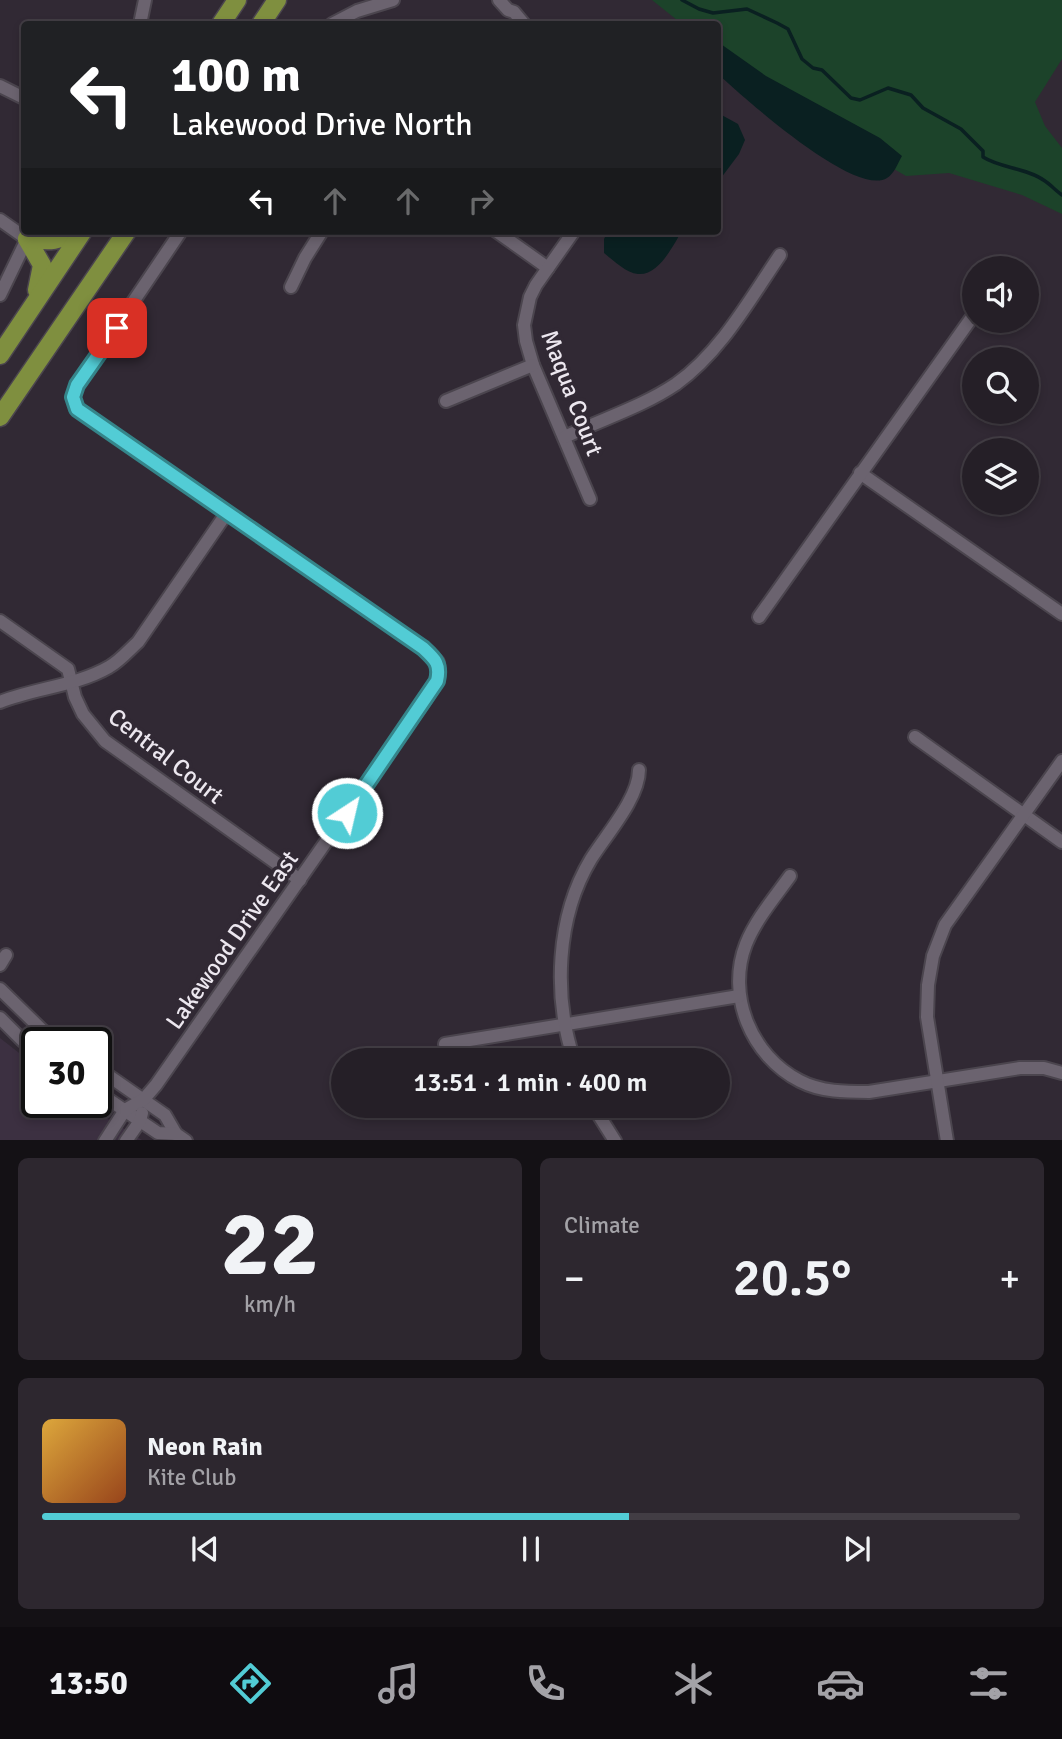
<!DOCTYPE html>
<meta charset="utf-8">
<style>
body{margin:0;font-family:Signika,sans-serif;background:#2d272f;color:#f1f3f6;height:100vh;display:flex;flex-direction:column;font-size:26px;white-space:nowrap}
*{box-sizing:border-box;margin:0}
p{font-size:23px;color:#a3a2a7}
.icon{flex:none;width:38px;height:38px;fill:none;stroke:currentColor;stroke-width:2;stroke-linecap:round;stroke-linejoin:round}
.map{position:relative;height:1140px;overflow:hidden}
.drawer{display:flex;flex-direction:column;gap:18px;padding:18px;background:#141115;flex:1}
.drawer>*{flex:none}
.top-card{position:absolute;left:21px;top:21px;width:700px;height:214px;border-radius:7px;box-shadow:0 4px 10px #0003,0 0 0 2px #423d44;background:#202124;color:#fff;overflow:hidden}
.fabs{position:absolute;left:962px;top:256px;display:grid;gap:14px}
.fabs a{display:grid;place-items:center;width:77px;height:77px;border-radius:50%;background:#251f27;box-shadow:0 4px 10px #0003,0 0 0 2px #423d44;font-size:35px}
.speed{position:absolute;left:21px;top:1027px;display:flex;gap:14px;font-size:35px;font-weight:700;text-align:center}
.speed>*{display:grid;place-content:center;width:91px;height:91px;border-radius:50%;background:#251f27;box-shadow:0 4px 10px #0003,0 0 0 2px #423d44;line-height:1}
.speed .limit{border:4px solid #111;border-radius:10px;background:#fff;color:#111}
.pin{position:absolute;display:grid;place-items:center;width:60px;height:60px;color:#fff;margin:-30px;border-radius:14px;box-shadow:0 4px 10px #0006}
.me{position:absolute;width:77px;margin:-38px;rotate:35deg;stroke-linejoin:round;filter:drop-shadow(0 0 5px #0008)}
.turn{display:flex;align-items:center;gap:24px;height:147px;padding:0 35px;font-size:32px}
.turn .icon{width:91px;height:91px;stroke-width:2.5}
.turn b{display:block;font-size:49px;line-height:60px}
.lanes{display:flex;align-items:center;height:66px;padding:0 35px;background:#0003;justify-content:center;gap:35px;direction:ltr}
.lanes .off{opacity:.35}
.big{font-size:52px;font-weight:600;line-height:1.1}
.drawer .card{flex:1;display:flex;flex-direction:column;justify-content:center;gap:10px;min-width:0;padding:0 24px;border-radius:10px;background:#2d272f}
.drawer .dial{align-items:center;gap:0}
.dial b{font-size:91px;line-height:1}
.song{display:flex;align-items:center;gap:21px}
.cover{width:84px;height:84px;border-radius:10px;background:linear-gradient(135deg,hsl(40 70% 55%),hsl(20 70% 35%))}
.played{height:7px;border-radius:4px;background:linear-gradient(90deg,#52ccd5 60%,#423d44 60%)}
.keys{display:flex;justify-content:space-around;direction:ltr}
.heat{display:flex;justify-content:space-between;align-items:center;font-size:38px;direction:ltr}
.drawer .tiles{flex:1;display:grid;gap:18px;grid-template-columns:1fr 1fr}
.card:last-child{grid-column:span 2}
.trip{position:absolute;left:331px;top:1048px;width:399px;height:70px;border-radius:35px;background:#251f27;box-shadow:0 4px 10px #0003,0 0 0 2px #423d44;font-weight:600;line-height:70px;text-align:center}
.tabs{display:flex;height:112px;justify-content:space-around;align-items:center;background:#0f0c10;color:#a3a2a7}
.tabs .icon{width:49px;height:49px}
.tabs .selected{color:#52ccd5}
.tabs b{font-size:32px;color:#f1f3f6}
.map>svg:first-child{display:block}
.built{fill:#3c3041}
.green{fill:#1c432a}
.water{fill:#0a2021}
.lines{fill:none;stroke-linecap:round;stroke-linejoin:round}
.stream{stroke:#0a2021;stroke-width:3.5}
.minor-casing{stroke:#4b454e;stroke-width:16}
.highway-casing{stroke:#4b454e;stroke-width:21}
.minor{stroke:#6b636f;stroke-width:12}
.highway{stroke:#7f8f3f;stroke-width:18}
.route-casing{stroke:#35858a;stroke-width:18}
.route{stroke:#52ccd5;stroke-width:12}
.labels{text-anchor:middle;stroke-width:7;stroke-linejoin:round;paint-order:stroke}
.street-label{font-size:24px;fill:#ece7ef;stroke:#312934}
</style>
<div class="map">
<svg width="1062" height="1141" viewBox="0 0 1062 1141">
<rect width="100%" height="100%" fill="#312934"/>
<!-- built -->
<polygon class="built" points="0,1038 37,1067 37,1102 82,1103 142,1140 0,1140"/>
<!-- green -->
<polygon class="green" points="652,0 1062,0 1062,59 1035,102 1045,126 1062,148 1062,214 1022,195 949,173 906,176 797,113 718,52 718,24 682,24"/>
<!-- water -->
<g class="water">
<path d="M 718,42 L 766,76 L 880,138 L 902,156 C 898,163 894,174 887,178 C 855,198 742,96 718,74 Z"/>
<polygon points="718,113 738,124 745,140 739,154 718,182"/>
<path d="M 608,231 L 682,231 C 673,245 659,276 638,274 C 626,273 613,260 604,253 L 604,239 Z"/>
</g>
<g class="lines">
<!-- stream -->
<path class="stream" d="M 682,0 L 699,9 L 713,13 L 747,9 L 777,23 L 788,29 L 802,59 L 813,68 L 822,70 L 851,98 L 860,100 L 888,88 L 911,95 L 923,108 L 961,129 L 983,151 L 983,157 C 1000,168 1027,168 1045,181 C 1051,185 1056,191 1062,195"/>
<defs>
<g id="minor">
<polyline points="499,0 508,10 514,12 524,24"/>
<polyline points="140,24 145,0"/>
<polyline points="332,24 357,11 393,0"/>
<polyline points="0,86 24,98"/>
<polyline points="0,220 27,239 0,295"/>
<polyline points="496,231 548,268"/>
<polyline points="574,231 536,285 530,297 524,325 526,341 533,365 590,499"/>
<polyline points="291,287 305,258 322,231"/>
<polyline points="446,401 533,365"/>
<path d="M 565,437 C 602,419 642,407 676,384 C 721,352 750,299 780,255"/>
<polyline points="860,473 1062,614"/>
<polyline points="759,617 975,313"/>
<polyline points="0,621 68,669 75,697 83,714 105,741 300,880"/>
<path d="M 0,702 C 35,688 76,686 109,667 C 120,661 129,650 138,642 L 226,514"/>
<polyline points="915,737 1062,842"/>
<path d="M 790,876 C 775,897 756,919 746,944 C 726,995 751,1056 800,1081 C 821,1092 846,1092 869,1092 L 1020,1068 L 1044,1068 L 1062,1073"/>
<polyline points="0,965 6,955"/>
<polyline points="0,989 42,1030 61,1043"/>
<polyline points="0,1018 23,1041 37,1051"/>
<polyline points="445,1044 739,996"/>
<path d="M 574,1060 C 553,996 556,917 591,859 C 606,835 639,798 639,770"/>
<polyline points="96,1067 165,1115 176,1134"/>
<polyline points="96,1091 158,1133 176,1134 186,1141"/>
<polyline points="593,1106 615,1141"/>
<path d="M 105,1141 L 125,1110 L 144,1099 L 156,1085 L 425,700 C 433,687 440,678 438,662 L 423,648 L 77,409 C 72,400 74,395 77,385 L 181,231"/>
<polyline points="126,1141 140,1121 142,1113"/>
<polyline points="947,1141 927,1017 928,985 933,956 945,925 1062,761"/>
</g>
<g id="highway">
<polyline points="221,24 237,0"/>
<polyline points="261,24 277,0"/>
<polyline points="27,239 42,265 37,290"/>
<path d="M 27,239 C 44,240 58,244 72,231"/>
<polyline points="0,355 83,231"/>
<polyline points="0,417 127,231"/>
</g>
</defs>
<!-- minor casing -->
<use href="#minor" class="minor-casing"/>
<!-- highway casing -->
<use href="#highway" class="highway-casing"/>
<!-- minor -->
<use href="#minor" class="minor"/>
<!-- highway -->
<use href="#highway" class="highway"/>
</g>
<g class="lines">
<defs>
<path id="route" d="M 117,328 L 77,385 L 73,397 L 77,409 L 423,648 C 435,659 441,664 437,681 L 347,813"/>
</defs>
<!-- route casing -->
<use href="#route" class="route-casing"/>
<!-- route -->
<use href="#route" class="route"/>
</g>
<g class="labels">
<!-- street labels -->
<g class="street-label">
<text transform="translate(572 393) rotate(69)" y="8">Maqua Court</text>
<text transform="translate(166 756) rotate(38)" y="8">Central Court</text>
<text transform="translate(232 940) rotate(-55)" y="8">Lakewood Drive East</text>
</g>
</g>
</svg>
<div class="fabs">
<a><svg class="icon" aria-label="sound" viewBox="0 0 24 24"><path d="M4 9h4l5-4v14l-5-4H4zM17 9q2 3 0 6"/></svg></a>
<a><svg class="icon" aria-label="search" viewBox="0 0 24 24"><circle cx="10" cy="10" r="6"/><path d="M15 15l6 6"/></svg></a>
<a><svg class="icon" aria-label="layers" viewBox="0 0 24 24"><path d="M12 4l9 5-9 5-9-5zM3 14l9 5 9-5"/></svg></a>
</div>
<div class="speed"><div class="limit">30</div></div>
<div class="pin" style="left:117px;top:328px;background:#d93025"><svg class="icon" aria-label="arrive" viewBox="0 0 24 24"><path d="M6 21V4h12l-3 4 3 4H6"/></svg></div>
<svg class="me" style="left:347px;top:813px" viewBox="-20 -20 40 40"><circle r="17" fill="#52ccd5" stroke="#fff" stroke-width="3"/><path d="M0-11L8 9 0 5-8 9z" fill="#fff"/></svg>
<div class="trip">13:51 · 1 min · 400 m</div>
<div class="top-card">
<div class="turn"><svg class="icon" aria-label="left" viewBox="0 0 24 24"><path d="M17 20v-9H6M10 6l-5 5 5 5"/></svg><div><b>100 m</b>Lakewood Drive North</div></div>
<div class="lanes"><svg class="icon" aria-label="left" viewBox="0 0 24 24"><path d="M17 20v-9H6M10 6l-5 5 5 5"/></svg><svg class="icon off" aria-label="ahead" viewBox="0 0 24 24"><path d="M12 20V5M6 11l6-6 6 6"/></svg><svg class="icon off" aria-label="ahead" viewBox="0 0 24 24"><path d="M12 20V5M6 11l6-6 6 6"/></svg><svg class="icon off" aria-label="right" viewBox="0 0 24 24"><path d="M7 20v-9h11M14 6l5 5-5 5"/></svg></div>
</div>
</div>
<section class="drawer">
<div class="tiles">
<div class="card dial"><b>22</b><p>km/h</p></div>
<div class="card"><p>Climate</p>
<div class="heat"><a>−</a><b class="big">20.5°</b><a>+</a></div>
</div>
<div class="card">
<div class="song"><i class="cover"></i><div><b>Neon Rain</b><p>Kite Club</p></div></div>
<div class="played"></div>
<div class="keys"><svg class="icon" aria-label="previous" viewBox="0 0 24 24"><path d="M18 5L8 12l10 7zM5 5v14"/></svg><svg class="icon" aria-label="pause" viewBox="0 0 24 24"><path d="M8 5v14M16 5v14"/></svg><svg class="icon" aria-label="next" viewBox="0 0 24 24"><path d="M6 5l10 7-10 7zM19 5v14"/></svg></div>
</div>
</div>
</section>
<nav class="tabs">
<b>13:50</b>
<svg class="icon selected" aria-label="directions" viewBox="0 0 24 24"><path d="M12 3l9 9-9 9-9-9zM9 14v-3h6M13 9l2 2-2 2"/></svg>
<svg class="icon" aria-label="music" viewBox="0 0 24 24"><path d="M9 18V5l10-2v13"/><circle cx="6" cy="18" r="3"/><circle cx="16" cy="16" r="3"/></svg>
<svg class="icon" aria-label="phone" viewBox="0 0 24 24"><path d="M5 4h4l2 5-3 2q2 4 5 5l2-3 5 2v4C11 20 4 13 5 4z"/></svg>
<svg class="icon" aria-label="climate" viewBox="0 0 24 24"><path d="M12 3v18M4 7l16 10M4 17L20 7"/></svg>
<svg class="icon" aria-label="car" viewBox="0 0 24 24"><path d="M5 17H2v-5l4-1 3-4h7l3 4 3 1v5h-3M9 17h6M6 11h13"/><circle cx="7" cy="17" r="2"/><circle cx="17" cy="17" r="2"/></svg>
<svg class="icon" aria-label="filters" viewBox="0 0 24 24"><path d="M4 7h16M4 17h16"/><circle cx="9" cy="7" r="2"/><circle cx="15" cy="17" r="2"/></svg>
</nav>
